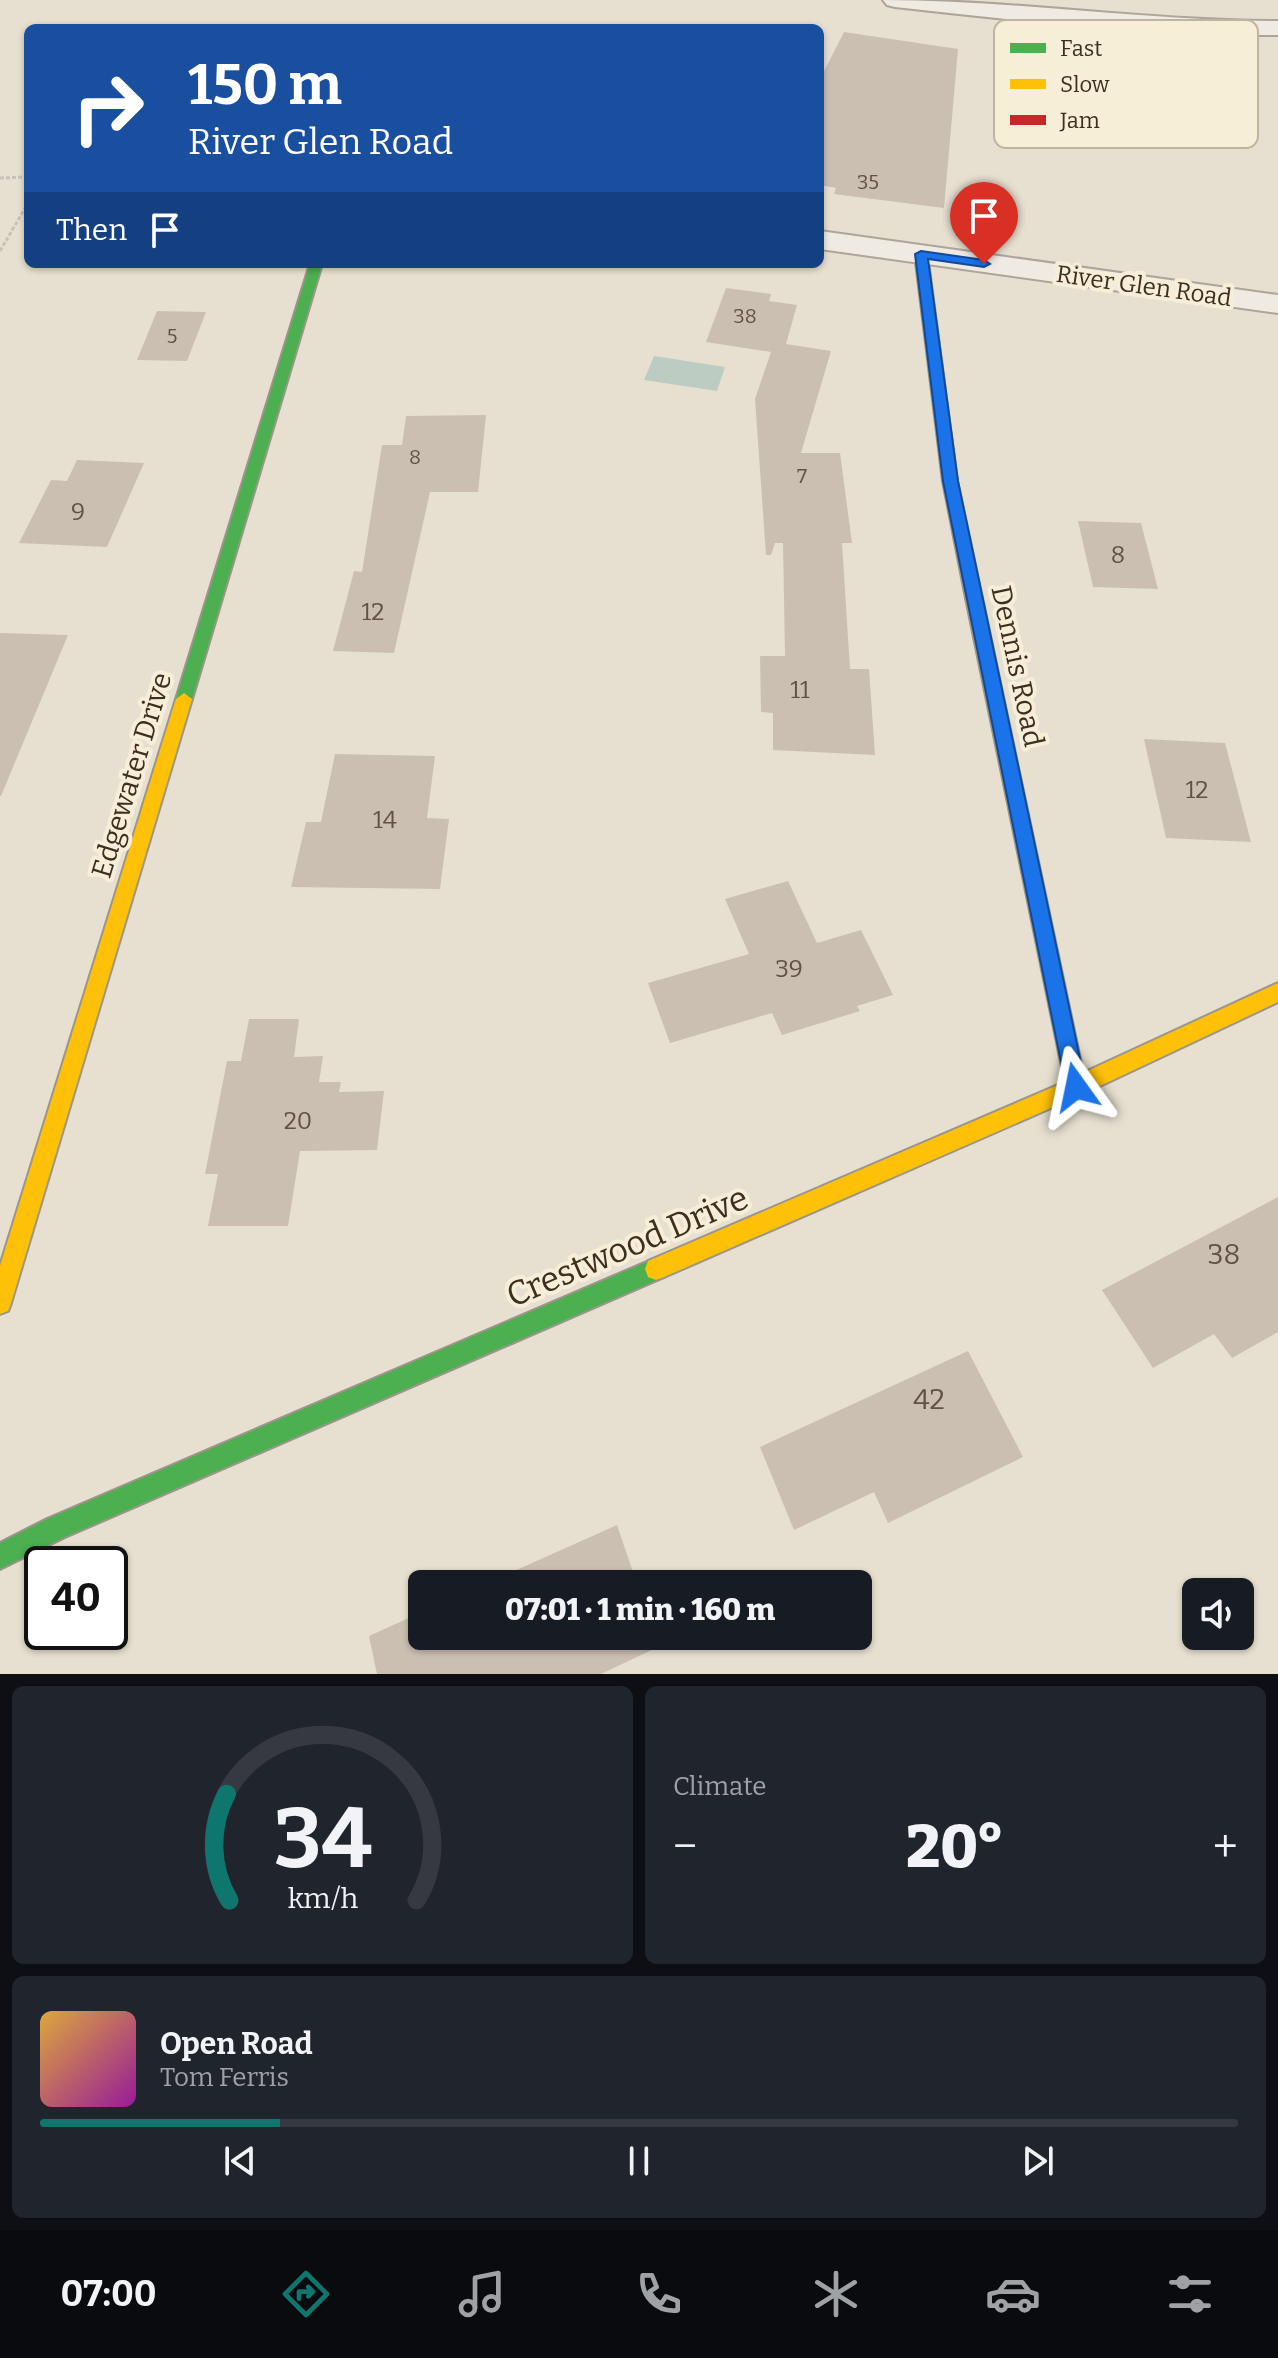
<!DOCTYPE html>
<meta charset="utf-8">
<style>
body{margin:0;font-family:Bitter,serif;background:#20242c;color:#f1f3f6;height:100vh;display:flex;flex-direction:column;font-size:30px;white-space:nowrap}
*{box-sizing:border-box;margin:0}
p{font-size:26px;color:#9ea1a6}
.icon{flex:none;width:44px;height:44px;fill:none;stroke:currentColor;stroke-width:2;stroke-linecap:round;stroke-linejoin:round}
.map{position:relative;height:1674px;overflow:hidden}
.details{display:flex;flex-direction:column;gap:12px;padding:12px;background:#0d0f14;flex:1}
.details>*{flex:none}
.hud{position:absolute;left:24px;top:24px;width:800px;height:244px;border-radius:12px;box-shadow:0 2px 6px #0004;background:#1a4fa0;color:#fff;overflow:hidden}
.tools{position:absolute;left:1182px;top:1578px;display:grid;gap:16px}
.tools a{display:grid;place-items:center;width:72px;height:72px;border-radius:12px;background:#171b24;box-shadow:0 2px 6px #0004;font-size:40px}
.speed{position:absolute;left:24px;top:1546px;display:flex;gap:16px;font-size:40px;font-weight:700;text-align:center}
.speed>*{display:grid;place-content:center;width:104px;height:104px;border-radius:50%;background:#171b24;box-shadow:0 2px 6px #0004;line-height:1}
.speed .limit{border:4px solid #111;border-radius:12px;background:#fff;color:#111}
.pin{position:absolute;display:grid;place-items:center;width:68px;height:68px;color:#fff;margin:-82px -34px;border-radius:50% 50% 50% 0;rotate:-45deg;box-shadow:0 0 8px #0007}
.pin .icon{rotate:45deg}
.me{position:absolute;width:88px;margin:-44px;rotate:348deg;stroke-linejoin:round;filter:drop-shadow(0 0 6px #0008)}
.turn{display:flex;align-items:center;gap:28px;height:168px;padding:0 32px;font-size:36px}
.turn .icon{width:104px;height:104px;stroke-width:2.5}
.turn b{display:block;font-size:56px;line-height:68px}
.then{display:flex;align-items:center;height:76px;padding:0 32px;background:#0003;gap:16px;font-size:30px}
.big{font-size:60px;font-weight:800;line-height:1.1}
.details .card{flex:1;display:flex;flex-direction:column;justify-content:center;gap:12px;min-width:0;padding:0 28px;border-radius:12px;background:#20242c}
.details .dial{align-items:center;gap:0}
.dial svg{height:208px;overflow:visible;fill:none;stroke:#363941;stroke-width:7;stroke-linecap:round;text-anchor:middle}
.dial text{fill:#f1f3f6;stroke:none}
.song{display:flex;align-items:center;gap:24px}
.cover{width:96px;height:96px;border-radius:12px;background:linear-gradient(135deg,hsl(40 70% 55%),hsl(300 70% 35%))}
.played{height:8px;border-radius:4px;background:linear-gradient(90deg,#0f766e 20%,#363941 20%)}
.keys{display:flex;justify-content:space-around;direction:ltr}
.heat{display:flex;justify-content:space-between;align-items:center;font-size:44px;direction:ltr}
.details .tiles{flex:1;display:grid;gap:12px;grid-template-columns:1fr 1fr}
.card:last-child{grid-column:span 2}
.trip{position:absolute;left:408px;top:1570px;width:464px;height:80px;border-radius:12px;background:#171b24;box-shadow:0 2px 6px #0004;font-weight:800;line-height:80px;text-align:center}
.tabs{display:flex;height:128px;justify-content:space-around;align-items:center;background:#090b0e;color:#9ea1a6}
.tabs .icon{width:56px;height:56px}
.tabs .on{color:#0f766e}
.tabs b{font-size:36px;color:#f1f3f6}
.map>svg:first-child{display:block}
.water{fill:#bcccc2}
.building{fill:#cbbfb2}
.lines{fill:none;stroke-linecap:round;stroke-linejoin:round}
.street-casing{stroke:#ada599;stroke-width:4}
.fast-casing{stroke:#9c958a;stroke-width:4}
.slow-casing{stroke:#9c958a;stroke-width:4}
.jam-casing{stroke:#9c958a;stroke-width:4}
.path{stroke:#c8c2b9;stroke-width:3;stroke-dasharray:4 2;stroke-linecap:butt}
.street{fill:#efebe3;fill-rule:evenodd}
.fast{fill:#4caf50;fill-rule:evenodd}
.slow{fill:#ffc107;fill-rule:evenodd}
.jam{fill:#c62828;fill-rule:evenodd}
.route{fill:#1a73e8;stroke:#114b97;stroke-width:2}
.labels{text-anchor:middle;stroke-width:8;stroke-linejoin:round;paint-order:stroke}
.far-number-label{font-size:20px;fill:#605244}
.far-street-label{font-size:24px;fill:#3d2e20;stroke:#f7eed8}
.number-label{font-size:24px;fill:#605244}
.street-label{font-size:28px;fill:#3d2e20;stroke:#f7eed8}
.near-number-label{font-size:28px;fill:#605244}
.near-street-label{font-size:34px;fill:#3d2e20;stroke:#f7eed8}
.key{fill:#f7eed8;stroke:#bfb4a1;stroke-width:2}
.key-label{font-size:22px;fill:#3d2e20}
</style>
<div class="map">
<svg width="1278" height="1674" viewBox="0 0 1278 1674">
<rect width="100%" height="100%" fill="#e7e0d1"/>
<!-- water -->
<polygon class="water" points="654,356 725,367 717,391 644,380"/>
<!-- building -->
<g class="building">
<polygon points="844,32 958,49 944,208 834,194 836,188 820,185 820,79"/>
<polygon points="726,288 771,294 769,301 797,305 786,344 831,351 801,453 840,453 852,543 842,543 850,669 869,669 875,755 773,750 773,713 761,712 760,656 785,656 783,543 775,543 771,555 766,555 755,399 771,352 706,342"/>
<polygon points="157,311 206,312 187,361 137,360"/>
<polygon points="486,415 478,492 430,492 394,653 333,651 354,571 362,572 382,445 402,445 406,416"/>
<polygon points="77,460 144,463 107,547 19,543 51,480 67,481"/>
<polygon points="1078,521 1141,523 1158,589 1093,587"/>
<polygon points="0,633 68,635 1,796 0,796"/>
<polygon points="1144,739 1225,743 1251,842 1166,838"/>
<polygon points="335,754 435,756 427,818 449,819 440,889 291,887 306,822 321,822"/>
<polygon points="788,881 817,943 861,930 893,995 857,1006 860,1011 782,1035 772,1013 670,1043 648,983 749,954 725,899"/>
<polygon points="249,1019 299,1019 294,1057 323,1056 319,1082 341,1082 339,1092 384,1091 377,1150 300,1151 288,1226 208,1226 218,1174 205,1174 227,1061 241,1061"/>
<polygon points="1278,1197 1278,1332 1232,1358 1214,1334 1153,1368 1102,1290"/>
<polygon points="968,1351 1023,1457 888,1523 874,1492 794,1530 760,1447"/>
<polygon points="617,1525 637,1584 485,1584"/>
<polygon points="422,1612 422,1636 655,1636 658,1647 601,1674 377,1674 369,1636"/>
</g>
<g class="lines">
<defs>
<g id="street">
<path d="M 883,0 C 1015,0 1146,21 1278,21 L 1278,35 C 1149,36 1023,21 895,7 L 887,5 Z"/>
<polygon points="820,231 1278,295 1278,313 820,249"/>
</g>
<g id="fast">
<polygon points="310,264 322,264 192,699 184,705 176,699"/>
<polygon points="656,1258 664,1261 667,1269 664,1277 65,1537 0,1569 0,1543 47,1519"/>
</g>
<g id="slow">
<polygon points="974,592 982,598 1083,1073 1278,983 1278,1002 1083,1094 664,1277 656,1280 648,1277 645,1269 648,1261 1065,1082 966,598"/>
<polygon points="184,693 192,699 11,1303 8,1311 0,1314 0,1266 176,699"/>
</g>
<polygon id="jam" points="921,250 927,254 957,481 982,598 974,604 966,598 943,481 915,254"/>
</defs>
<!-- street casing -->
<use href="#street" class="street-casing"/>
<!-- fast casing -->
<use href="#fast" class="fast-casing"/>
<!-- slow casing -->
<use href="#slow" class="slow-casing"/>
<!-- jam casing -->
<use href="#jam" class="jam-casing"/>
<!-- path -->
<g class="path">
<polyline points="0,178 28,177"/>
<polyline points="0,251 28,203"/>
</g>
<!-- street -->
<use href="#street" class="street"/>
<!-- fast -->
<use href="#fast" class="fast"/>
<!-- slow -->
<use href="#slow" class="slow"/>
<!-- jam -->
<use href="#jam" class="jam"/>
</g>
<!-- route -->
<polygon class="route" points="921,251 984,260 990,264 984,267 928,259 958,481 1086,1087 1083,1094 1076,1096 1069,1094 1066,1087 943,481 915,254"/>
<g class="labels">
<!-- far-number labels -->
<g class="far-number-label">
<text x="868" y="189">35</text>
<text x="745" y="323">38</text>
<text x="172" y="343">5</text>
<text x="415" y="464">8</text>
<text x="802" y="483">7</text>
</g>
<!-- far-street labels -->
<g class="far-street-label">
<text transform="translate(1144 286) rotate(8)" y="8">River Glen Road</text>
</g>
<!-- number labels -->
<g class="number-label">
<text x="78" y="520">9</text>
<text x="1118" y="563">8</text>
<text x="373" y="620">12</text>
<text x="800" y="698">11</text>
<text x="1197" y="798">12</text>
<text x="385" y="828">14</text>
<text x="789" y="977">39</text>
<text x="298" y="1129">20</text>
</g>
<!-- street labels -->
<g class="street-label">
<text transform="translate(1018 666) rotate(78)" y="10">Dennis Road</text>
<text transform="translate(131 775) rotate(-73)" y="10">Edgewater Drive</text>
</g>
<!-- near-number labels -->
<g class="near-number-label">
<text x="1224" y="1264">38</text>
<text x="929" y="1409">42</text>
</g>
<!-- near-street labels -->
<g class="near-street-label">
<text transform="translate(627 1246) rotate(-23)" y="12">Crestwood Drive</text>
</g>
</g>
<!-- legend -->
<rect x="994" y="20" width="264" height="128" rx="12" class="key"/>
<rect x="1010" y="43" width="36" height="10" fill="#4caf50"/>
<rect x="1010" y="79" width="36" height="10" fill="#ffc107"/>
<rect x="1010" y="115" width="36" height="10" fill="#c62828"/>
<g class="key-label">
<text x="1060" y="56">Fast</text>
<text x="1060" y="92">Slow</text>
<text x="1060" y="128">Jam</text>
</g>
</svg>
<div class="tools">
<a><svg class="icon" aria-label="sound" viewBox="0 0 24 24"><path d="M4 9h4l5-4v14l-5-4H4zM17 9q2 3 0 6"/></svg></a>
</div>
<div class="speed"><div class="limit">40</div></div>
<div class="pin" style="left:984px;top:264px;background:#d93025"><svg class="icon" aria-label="arrive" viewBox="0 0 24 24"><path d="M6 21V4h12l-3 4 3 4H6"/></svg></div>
<svg class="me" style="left:1076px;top:1087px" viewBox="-20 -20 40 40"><path d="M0-17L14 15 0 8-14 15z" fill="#1a73e8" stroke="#fff" stroke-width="4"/></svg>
<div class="trip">07:01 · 1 min · 160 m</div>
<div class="hud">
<div class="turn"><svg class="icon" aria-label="right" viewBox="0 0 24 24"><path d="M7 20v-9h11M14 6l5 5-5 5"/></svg><div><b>150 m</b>River Glen Road</div></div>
<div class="then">Then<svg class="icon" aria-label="arrive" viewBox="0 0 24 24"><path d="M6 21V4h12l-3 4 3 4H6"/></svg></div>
</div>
</div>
<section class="details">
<div class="tiles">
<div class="card dial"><svg viewBox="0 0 100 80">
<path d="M14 69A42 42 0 1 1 86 69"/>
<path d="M14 69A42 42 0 0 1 13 28" stroke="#0f766e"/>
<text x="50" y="56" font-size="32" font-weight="700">34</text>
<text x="50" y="72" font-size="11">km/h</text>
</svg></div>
<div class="card"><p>Climate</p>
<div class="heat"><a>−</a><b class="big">20°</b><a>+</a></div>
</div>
<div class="card">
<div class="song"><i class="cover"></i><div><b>Open Road</b><p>Tom Ferris</p></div></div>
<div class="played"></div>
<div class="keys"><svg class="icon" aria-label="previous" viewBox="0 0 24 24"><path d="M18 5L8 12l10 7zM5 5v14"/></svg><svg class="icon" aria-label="pause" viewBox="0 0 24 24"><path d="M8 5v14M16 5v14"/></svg><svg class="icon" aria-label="next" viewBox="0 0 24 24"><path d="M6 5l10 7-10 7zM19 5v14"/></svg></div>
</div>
</div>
</section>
<nav class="tabs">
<b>07:00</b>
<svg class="icon on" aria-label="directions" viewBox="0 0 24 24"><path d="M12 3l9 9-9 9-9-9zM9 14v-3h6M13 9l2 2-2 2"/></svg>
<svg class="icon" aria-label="music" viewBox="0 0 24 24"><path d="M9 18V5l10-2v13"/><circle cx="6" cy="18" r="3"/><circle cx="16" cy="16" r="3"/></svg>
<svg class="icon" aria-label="phone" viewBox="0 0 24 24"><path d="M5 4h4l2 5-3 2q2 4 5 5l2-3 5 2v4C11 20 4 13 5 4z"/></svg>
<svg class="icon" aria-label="climate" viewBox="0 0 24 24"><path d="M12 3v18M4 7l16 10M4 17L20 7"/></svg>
<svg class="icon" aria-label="car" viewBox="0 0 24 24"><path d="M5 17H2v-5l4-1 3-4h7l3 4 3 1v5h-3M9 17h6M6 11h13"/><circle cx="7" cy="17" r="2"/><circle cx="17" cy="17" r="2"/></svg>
<svg class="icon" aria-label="filters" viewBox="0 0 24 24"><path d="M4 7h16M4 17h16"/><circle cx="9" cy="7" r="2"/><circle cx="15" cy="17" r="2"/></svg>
</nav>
